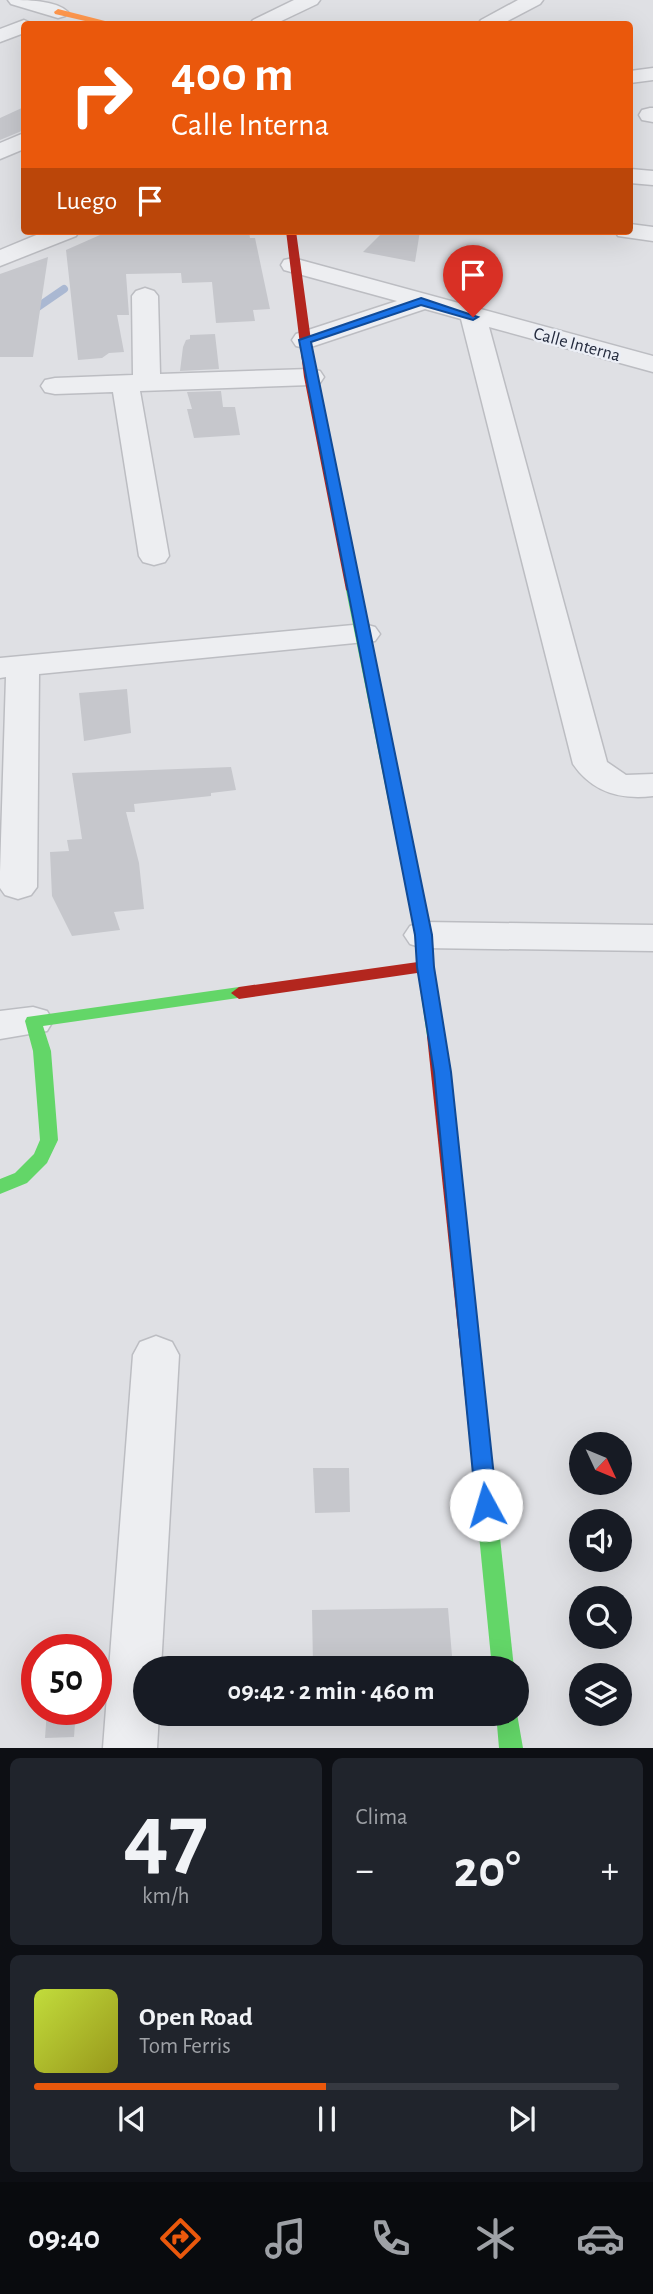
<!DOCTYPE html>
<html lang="es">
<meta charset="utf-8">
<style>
body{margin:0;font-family:"Alegreya Sans",sans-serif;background:#20242c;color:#f1f3f6;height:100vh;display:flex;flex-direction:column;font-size:26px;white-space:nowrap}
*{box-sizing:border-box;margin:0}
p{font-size:23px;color:#9ea1a6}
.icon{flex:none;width:38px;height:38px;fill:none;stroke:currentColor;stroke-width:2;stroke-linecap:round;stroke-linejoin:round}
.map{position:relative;height:1748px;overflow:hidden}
.sheet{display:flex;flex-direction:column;gap:10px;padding:10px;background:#0d0f14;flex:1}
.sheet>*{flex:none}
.hud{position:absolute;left:21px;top:21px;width:612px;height:214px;border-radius:7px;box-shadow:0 7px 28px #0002;background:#ea580c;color:#fff;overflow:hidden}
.needle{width:46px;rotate:134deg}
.controls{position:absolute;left:569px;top:1432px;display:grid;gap:14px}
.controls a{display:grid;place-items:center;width:63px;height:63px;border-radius:50%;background:#171b24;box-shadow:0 7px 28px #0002;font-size:35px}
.speed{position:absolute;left:21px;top:1634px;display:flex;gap:14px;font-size:35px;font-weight:700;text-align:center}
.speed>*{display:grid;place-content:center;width:91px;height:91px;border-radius:50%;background:#171b24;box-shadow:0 7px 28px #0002;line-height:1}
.speed .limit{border:10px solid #d22;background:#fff;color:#111}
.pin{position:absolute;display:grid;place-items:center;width:60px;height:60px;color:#fff;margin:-72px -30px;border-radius:50% 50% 50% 0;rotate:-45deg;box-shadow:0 0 7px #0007}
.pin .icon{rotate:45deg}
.me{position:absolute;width:77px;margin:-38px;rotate:354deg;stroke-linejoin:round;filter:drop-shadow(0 0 5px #0008)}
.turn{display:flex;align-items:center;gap:24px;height:147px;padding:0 35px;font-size:32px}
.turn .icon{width:91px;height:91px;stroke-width:2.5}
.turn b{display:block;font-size:49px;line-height:60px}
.then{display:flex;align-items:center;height:66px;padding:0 35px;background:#0003;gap:14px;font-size:26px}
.big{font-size:52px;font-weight:600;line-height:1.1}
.sheet .widget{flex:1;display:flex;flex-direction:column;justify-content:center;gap:10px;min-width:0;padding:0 24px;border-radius:10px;background:#20242c}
.sheet .dial{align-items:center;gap:0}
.dial b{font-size:91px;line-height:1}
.song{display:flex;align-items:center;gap:21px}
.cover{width:84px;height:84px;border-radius:10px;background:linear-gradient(135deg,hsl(70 70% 55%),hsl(60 70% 35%))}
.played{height:7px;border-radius:4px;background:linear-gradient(90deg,#ea580c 50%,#363941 50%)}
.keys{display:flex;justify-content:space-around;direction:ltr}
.heat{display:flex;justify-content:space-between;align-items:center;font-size:38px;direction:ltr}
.sheet .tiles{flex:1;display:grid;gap:10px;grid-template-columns:1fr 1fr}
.widget:last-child{grid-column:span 2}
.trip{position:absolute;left:133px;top:1656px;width:396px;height:70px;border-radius:35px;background:#171b24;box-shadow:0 7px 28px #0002;font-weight:600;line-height:70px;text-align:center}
.menu{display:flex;height:112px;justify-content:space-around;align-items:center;background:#090b0e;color:#9ea1a6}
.menu .icon{width:49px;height:49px}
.menu .active{color:#ea580c}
.menu b{font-size:32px;color:#f1f3f6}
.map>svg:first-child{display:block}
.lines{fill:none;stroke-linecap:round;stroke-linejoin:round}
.stream{stroke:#aab8d2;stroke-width:8}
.building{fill:#c6c7cc}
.street-casing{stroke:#bcbdc2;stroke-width:3}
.street{fill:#edeef1;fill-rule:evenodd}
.fast{fill:#63d668;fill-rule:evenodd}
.slow{fill:#ff974d;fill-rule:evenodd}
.jam{fill:#b3261e;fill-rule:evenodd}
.route{fill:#1a73e8;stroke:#114b97;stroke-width:2}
.labels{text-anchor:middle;stroke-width:5;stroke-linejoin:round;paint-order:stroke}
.far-street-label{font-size:18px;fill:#242b3e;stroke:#ebeef5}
</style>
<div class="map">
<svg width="653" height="1748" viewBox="0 0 653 1748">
<rect width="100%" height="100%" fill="#dfe0e4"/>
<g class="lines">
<!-- stream -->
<polyline class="stream" points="32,311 64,289"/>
</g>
<!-- building -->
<g class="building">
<polygon points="24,107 24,130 0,140 0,118"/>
<polygon points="109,231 249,231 250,238 255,238 270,309 253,310 255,321 216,323 212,282 182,283 181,273 126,274 129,315 117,315 124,352 109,353 102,358 78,360 66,250"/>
<polygon points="384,231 420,231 415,262 363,252"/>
<polygon points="48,257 33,357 0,357 0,274"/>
<polygon points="215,334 219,369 180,371 183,347 186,340 190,339 190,335"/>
<polygon points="221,391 223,407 235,407 240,435 194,438 187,409 192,409 187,392"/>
<polygon points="127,689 131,733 84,741 79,693"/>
<polygon points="231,767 236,790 211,793 211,796 134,804 135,812 126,812 139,863 144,909 114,912 120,930 72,936 52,896 50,852 69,851 67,840 82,839 72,773"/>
<polygon points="313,1468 349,1468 350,1512 315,1513"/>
<polygon points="448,1608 453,1668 416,1668 416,1662 313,1665 312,1610"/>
<polygon points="47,1710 76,1710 74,1737 45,1738"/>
</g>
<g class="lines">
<defs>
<g id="street">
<path d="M 8,0 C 26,0 56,0 68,12 L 65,16 L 58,18 L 11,4 Z"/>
<polygon points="294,0 320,0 317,4 275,24 250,24 253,20"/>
<polygon points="518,0 543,0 540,4 502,24 478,24 481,20"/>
<polygon points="24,20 33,24 24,24 24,33 0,42 0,29"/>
<polygon points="653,68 653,80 630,83 630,71"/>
<polygon points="650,108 653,108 653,122 642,120 639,115 642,110"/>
<polygon points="24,133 24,149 0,159 0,143"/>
<polygon points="630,169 653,171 653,185 630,183"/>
<polygon points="630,224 653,227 653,241 618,236 615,231 630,231"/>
<polygon points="46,231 79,231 76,236 0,266 0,250"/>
<path d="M 293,258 L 653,356 L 653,372 L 489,327 L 607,762 L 626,775 L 653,774 L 653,796 C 620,800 592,792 573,764 L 461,319 L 425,309 L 314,346 L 305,348 L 296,346 L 292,340 L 296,334 L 397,301 L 284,270 L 281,265 L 284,260 Z"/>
<polygon points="145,288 154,291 158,296 160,374 310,369 320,371 324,377 320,383 310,385 140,391 169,556 165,562 154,565 143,562 139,556 113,392 55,394 45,392 41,386 45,380 55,378 133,375 132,296 136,291"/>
<polygon points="364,624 375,627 380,634 375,641 39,674 37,887 31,895 18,899 5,895 0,888 0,872 6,677 0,678 0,658"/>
<polygon points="423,922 653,925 653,951 423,948 410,944 404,935 410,926"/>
<polygon points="33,1007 47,1011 53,1021 47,1031 0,1039 0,1011"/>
<polygon points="156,1336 172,1342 179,1355 161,1668 145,1668 145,1713 159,1713 157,1748 103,1748 133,1355 140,1342"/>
</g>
</defs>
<!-- street casing -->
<use href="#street" class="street-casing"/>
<!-- street -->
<use href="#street" class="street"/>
<!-- fast -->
<g class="fast">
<polygon points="353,586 360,590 431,935 433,967 445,1036 442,1040 430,1040 427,1036 417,967 415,935 346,590"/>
<polygon points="239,987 245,989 247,993 245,997 43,1026 51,1051 58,1140 47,1163 27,1183 0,1194 0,1179 15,1173 34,1154 40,1140 33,1051 25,1021 27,1017"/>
<polygon points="482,1454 489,1457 492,1463 514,1668 492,1668 472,1463 475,1457"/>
<polygon points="516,1708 523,1748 499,1748 496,1713 516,1713"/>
</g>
<!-- slow -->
<polygon class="slow" points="58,9 109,22 110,24 98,24 55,14 54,12"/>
<!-- jam -->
<g class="jam">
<polygon points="286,231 296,231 316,377 360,590 353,594 346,590 304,377"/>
<polygon points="425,961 431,963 433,967 431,971 239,999 231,993 239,987"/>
<polygon points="436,1030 442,1032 445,1036 492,1463 489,1469 482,1472 475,1469 472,1463 427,1036 430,1032"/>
</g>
</g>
<!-- route -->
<polygon class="route" points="421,298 478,317 473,320 421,305 311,342 432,935 434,967 451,1072 497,1505 494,1512 486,1514 479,1512 476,1505 434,1072 417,967 415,935 299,340"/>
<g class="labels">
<!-- far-street labels -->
<g class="far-street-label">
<text transform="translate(577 344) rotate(15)" y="6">Calle Interna</text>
</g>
</g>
</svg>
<div class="controls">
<a><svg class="needle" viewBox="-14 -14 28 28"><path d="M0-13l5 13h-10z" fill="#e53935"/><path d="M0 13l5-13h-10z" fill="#9ea1a6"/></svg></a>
<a><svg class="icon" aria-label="sound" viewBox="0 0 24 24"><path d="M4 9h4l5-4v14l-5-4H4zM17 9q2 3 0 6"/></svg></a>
<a><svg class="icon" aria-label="search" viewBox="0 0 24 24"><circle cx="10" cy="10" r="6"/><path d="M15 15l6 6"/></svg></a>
<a><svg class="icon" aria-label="layers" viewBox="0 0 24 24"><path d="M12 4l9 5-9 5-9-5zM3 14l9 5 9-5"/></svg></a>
</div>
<div class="speed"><div class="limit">50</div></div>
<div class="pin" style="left:473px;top:317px;background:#d93025"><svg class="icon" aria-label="arrive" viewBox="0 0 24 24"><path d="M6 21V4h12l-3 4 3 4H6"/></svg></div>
<svg class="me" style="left:486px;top:1505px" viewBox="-20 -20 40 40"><circle r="19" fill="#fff"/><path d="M0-13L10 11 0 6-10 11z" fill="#1a73e8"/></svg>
<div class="trip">09:42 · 2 min · 460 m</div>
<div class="hud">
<div class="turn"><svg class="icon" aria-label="right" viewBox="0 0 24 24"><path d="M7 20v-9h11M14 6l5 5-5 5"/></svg><div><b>400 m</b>Calle Interna</div></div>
<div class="then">Luego<svg class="icon" aria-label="arrive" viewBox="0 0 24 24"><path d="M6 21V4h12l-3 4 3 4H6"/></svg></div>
</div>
</div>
<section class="sheet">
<div class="tiles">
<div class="widget dial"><b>47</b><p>km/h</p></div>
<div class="widget"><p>Clima</p>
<div class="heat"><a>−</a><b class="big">20°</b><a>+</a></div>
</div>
<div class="widget">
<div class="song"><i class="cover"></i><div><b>Open Road</b><p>Tom Ferris</p></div></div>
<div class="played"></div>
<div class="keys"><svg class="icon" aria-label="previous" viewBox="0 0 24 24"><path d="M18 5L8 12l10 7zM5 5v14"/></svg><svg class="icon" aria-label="pause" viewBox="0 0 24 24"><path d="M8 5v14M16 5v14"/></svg><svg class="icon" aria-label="next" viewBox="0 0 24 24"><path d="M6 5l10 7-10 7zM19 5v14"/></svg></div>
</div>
</div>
</section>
<nav class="menu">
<b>09:40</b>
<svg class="icon active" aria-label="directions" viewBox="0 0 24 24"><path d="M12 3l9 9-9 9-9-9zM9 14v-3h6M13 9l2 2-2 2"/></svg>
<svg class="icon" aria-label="music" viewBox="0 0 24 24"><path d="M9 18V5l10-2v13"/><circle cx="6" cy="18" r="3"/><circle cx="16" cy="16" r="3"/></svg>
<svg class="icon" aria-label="phone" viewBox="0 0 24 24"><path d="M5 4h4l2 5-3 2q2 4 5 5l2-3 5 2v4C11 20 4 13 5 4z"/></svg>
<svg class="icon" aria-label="climate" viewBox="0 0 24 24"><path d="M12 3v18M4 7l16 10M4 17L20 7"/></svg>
<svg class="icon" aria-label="car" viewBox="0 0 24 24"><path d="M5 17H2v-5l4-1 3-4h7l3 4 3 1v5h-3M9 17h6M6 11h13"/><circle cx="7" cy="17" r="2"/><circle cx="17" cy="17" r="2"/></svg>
</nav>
